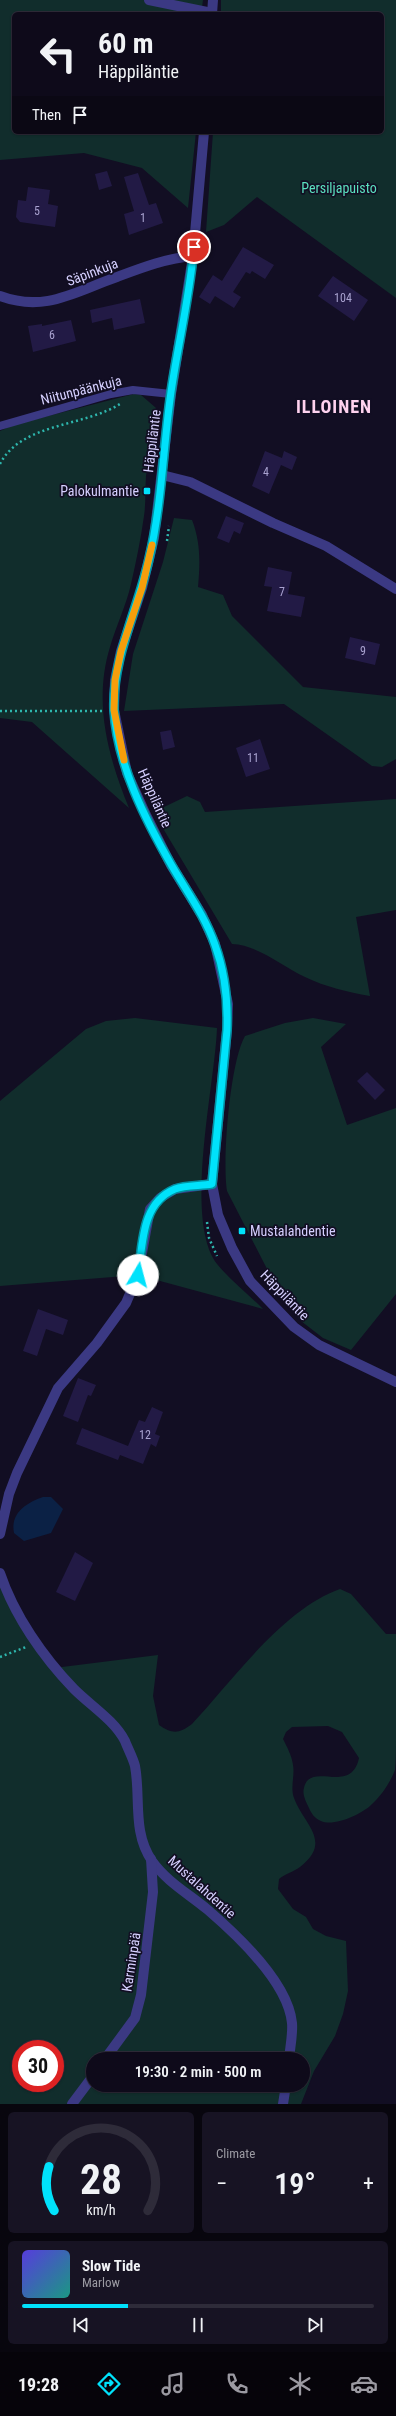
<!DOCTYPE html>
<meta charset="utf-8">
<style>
body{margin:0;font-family:"Roboto Condensed",sans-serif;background:#171323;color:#f1f3f6;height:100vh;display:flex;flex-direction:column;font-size:15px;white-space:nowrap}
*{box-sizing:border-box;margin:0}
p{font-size:13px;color:#9b9aa2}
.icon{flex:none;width:22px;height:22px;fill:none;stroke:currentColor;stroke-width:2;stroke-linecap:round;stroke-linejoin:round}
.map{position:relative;height:2104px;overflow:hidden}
.sheet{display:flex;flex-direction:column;gap:8px;padding:8px;background:#08060e;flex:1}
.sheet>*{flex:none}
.top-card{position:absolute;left:12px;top:12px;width:372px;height:122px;border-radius:6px;box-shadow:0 1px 3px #0004,0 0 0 1px #2e2b39;background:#0e0a1a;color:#f1f3f6;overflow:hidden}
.speed{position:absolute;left:12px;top:2040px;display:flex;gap:8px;font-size:20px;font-weight:700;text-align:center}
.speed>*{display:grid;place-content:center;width:52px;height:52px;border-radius:50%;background:#0e0a1a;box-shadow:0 1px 3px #0004,0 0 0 1px #2e2b39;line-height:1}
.speed .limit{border:6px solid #d22;background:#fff;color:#111}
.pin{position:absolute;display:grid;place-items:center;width:34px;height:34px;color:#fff;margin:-17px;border:2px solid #fff;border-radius:50%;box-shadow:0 1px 4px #0007}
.me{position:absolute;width:44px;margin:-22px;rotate:8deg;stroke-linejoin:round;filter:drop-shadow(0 0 3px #0008)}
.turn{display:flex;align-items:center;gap:14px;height:84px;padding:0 20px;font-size:18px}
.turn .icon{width:52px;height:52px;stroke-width:2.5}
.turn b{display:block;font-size:28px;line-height:34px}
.then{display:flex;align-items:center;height:38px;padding:0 20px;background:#0003;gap:8px;font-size:15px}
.big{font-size:30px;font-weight:600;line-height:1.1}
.sheet .widget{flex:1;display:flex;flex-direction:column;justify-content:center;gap:6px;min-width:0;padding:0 14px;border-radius:6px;background:#171323}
.sheet .dial{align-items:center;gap:0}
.dial svg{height:104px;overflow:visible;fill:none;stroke:#2e2b39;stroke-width:7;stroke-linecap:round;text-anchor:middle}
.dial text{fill:#f1f3f6;stroke:none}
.song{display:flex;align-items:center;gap:12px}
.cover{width:48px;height:48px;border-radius:6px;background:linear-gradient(135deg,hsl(250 70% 55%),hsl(170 70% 35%))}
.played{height:4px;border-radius:2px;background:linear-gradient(90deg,#00e2fb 30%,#2e2b39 30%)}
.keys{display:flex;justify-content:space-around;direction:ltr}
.heat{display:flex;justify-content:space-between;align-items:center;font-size:22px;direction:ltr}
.sheet .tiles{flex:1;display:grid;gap:8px;grid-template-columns:1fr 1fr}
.widget:last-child{grid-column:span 2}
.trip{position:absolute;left:86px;top:2052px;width:224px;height:40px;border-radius:20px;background:#0e0a1a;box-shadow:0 1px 3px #0004,0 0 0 1px #2e2b39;font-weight:600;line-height:40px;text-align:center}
.menu{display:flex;height:64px;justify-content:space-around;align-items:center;background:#06040a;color:#9b9aa2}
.menu .icon{width:28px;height:28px}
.menu .selected{color:#00e2fb}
.menu b{font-size:18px;color:#f1f3f6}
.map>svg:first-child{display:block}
.green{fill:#112d2c;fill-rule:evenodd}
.water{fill:#0b2145}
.building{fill:#221a45}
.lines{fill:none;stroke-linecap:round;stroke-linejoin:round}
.path{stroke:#2eb6ad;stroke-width:2.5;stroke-dasharray:2 3;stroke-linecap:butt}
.service{stroke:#3b3983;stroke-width:8}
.minor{stroke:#3b3983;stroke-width:10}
.tertiary{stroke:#3b3983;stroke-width:10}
.route-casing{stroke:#0093a3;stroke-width:10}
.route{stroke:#00e2fb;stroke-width:7}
.slow{stroke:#f59e0b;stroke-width:7}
.poi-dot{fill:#00e2fb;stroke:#120e23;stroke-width:1.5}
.labels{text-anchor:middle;stroke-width:3.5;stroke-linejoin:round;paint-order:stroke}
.number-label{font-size:12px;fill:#a9a2d0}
.park-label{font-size:14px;fill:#5be0bf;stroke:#120e23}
.street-label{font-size:14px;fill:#d6d0ff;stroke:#120e23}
.poi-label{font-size:14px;fill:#d6d0ff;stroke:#120e23;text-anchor:end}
.district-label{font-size:18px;font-weight:bold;letter-spacing:1px;fill:#ffd2ef;stroke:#120e23}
</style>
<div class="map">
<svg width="396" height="2104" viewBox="0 0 396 2104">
<rect width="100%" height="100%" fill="#120e23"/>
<!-- green -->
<g class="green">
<polygon points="0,0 203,0 201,14 14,14 14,132 196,132 188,208 142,168 84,153 0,160"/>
<polygon points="221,0 396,0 396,298 257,197 224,225 206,232 213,132 382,132 382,14 221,14"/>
<path d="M 134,394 L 141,395 L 156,408 C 155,433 149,452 146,476 C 145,490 146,503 144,516 C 141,538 136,562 131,584 C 126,606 116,626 110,647 C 93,702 108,757 129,808 L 32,722 L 0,718 L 0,431 L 13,425 Z"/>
<path d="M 174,518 L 192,520 C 201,543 200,564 198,587 L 223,595 L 232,616 L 303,687 L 396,697 L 396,759 L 382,767 L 372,766 L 284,704 L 124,711 L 133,654 L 163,562 Z"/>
<path d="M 187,796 L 200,802 L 205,812 L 396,799 L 396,910 L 356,917 L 370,996 C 347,992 326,987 305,977 C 282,966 258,945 232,944 L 158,820 L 164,807 Z"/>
<path d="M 135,1018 L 217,1028 C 215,1085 183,1219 217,1264 C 230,1280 248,1294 263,1309 L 138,1275 L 0,1286 L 0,1101 L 86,1029 L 106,1021 Z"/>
<path d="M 313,1018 L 346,1024 L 321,1047 L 347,1125 L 396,1108 L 396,1294 L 351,1350 L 323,1338 L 301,1321 L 283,1300 L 227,1191 C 222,1160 230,1062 245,1036 L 285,1023 Z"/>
<path d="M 0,1573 L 54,1668 L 158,1655 L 153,1696 L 159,1725 C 172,1734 179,1734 192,1724 C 232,1681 283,1609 340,1589 L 351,1594 L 386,1634 L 396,1634 C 396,1670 396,1705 396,1740 C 396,1749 396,1763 395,1770 C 390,1783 381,1796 371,1805 C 362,1814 334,1827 321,1821 C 315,1819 311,1813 309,1808 C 306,1802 302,1794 304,1788 C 310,1760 351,1796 359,1758 L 342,1732 L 328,1726 L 292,1727 L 286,1732 L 283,1739 C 287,1747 292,1756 293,1765 C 295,1776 290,1787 294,1798 C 304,1825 333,1841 300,1867 C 293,1872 285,1874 279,1879 L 278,1889 L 293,1909 L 306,1917 L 313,1929 L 326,1936 L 346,1941 L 348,1991 L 343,2014 L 335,2036 L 314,2071 L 301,2104 L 0,2104 ZM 21,2049 L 55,2049 L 55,2083 L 21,2083 ZM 93,2059 L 303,2059 L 303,2085 L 93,2085 Z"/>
</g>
<!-- water -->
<path class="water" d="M 43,1497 L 51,1497 L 63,1509 L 51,1533 L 24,1541 L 14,1533 C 10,1513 26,1503 43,1497 Z"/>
<!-- building -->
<g class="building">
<polygon points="107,171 112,186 99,190 95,174"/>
<polygon points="138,173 149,205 156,203 163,223 129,235 124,214 134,211 124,177"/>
<polygon points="28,187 50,190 48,204 58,206 55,227 20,222 16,217 18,200 26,201"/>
<polygon points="243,247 274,265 265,279 252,271 250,274 246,272 233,292 241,297 234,308 215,296 210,304 199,297 213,275 222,281"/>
<polygon points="333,276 368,300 354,321 318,296"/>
<polygon points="140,299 145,323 114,330 112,318 92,323 90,310"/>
<polygon points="71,320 76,341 33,352 28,326 42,324 42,326"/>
<polygon points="265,451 282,458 284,451 297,457 292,470 281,465 269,494 252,486"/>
<polygon points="226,516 244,523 240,534 234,531 229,543 217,538"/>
<polygon points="268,567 292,572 288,594 305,597 301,617 267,611 272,587 264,586"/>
<polygon points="350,637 380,644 375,665 345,658"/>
<polygon points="171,730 175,747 163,750 160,732"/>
<polygon points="260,739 270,769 246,777 236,748"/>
<polygon points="367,1072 385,1090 375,1100 357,1081"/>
<polygon points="38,1309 68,1320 63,1335 46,1329 37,1356 23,1351"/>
<polygon points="78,1378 96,1385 91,1396 88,1395 78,1422 63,1416"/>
<polygon points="152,1407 163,1412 155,1434 160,1436 156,1447 151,1444 143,1464 120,1455 118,1460 76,1444 82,1428 128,1446 139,1420 145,1422"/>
<polygon points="75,1552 93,1563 75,1601 56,1592"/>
</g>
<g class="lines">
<!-- path -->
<g class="path">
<path d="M 0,464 C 21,423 83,427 120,404"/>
<polyline points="167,541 169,526"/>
<polyline points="0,711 103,711"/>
<polyline points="207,1222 209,1238 217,1256"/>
<polyline points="0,1657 26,1647"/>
</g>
<!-- service -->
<polyline class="service" points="0,426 111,394 133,390 171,394"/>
<!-- minor -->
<g class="minor">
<polyline points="149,0 212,13"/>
<path d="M 0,296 C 45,313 76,291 117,277 C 141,268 167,258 193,256"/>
<polyline points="162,475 190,482 273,523 326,546 396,589"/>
<polyline points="0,1534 9,1494 17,1473 58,1388 97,1343 126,1303 138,1275 150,1209 160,1198 175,1189 212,1184"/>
<path d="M 0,1573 C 14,1615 43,1657 74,1689 C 91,1706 114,1720 125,1741 C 128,1749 133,1758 135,1766 C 141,1798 132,1832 152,1861 C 167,1882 189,1894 208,1910 C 237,1935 288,1983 292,2023 C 293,2034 290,2048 289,2059"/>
<polyline points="105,2059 135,2018 141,1995 153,1892 151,1859"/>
<polyline points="72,2104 93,2076"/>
<polyline points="283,2104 286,2085"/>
</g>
<!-- tertiary -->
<g class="tertiary">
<polyline points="212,14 213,0"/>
<polyline points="204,132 193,256 171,394 154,538 142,588 121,651 115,680 114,710 127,773 146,815 171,865 202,915 215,944 228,1004 227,1030 212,1184 218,1215 232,1248 250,1281 294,1327 319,1345 396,1382"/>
</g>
</g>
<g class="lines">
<defs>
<path id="route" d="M 138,1275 C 143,1244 141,1203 175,1189 C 185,1185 200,1186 212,1184 L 227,1030 C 228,1001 225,972 215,945 C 205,916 187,892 172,866 C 145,819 117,764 114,710 C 112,658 138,609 149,559 C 162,504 163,448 171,392 C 178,344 190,295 194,247"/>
</defs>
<!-- route casing -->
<use href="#route" class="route-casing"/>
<!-- route -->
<use href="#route" class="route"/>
<!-- slow -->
<polyline class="slow" points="124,760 114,710 115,680 121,651 142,588 152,545"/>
</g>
<!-- markers -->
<g class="poi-dot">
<rect x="143" y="487" width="8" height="8" rx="2"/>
<rect x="238" y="1227" width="8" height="8" rx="2"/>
</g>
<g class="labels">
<!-- number labels -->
<g class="number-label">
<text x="37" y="215">5</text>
<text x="143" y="222">1</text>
<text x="343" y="302">104</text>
<text x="52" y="339">6</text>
<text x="266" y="476">4</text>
<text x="282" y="596">7</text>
<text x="363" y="655">9</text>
<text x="253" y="762">11</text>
<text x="145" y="1439">12</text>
</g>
<!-- park labels -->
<g class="park-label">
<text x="339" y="193">Persiljapuisto</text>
</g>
<!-- street labels -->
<g class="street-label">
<text transform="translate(92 272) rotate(-21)" y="5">Säpinkuja</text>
<text transform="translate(81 390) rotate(-14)" y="5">Niitunpäänkuja</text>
<text transform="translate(152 441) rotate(-83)" y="5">Häppiläntie</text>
<text transform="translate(155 798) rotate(66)" y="5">Häppiläntie</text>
<text transform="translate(285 1295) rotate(46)" y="5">Häppiläntie</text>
<text transform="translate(202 1887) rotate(42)" y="5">Mustalahdentie</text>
<text transform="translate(131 1962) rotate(-81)" y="5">Karminpää</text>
</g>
<!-- poi labels -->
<g class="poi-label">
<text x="139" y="496">Palokulmantie</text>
<text x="250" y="1236" text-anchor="start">Mustalahdentie</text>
</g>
<!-- district labels -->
<g class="district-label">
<text x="334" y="413">ILLOINEN</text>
</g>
</g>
</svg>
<div class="speed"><div class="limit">30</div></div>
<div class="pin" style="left:194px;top:247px;background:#d93025"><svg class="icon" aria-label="arrive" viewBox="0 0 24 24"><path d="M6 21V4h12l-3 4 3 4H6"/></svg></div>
<svg class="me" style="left:138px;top:1275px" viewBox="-20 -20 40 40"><circle r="19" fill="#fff"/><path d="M0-13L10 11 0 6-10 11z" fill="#00e2fb"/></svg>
<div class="trip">19:30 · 2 min · 500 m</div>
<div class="top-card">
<div class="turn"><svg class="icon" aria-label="left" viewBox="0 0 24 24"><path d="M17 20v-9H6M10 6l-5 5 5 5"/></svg><div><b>60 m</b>Häppiläntie</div></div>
<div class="then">Then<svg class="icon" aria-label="arrive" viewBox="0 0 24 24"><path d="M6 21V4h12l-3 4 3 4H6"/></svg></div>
</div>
</div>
<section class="sheet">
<div class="tiles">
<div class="widget dial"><svg viewBox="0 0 100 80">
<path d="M14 69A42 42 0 1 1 86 69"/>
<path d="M14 69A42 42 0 0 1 10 35" stroke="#00e2fb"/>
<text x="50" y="56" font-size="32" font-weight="700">28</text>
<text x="50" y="72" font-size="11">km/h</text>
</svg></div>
<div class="widget"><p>Climate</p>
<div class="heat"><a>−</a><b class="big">19°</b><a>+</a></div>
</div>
<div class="widget">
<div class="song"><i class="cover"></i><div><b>Slow Tide</b><p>Marlow</p></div></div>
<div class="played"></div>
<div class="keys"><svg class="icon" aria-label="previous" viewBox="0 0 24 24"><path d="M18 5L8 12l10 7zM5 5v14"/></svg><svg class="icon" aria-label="pause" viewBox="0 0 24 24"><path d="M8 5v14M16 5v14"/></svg><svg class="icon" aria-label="next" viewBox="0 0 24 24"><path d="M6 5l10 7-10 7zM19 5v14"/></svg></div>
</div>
</div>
</section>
<nav class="menu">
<b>19:28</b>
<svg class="icon selected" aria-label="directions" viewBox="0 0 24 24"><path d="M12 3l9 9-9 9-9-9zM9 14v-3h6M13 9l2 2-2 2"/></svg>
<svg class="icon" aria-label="music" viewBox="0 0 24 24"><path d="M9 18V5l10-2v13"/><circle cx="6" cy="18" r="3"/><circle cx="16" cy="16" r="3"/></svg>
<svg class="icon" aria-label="phone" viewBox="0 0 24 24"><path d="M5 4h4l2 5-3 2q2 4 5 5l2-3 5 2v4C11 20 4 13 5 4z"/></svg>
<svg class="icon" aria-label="climate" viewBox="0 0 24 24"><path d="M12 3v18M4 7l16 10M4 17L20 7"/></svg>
<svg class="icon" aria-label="car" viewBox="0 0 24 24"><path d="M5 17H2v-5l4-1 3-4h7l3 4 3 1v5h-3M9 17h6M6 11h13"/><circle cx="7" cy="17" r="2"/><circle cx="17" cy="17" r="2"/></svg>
</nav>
